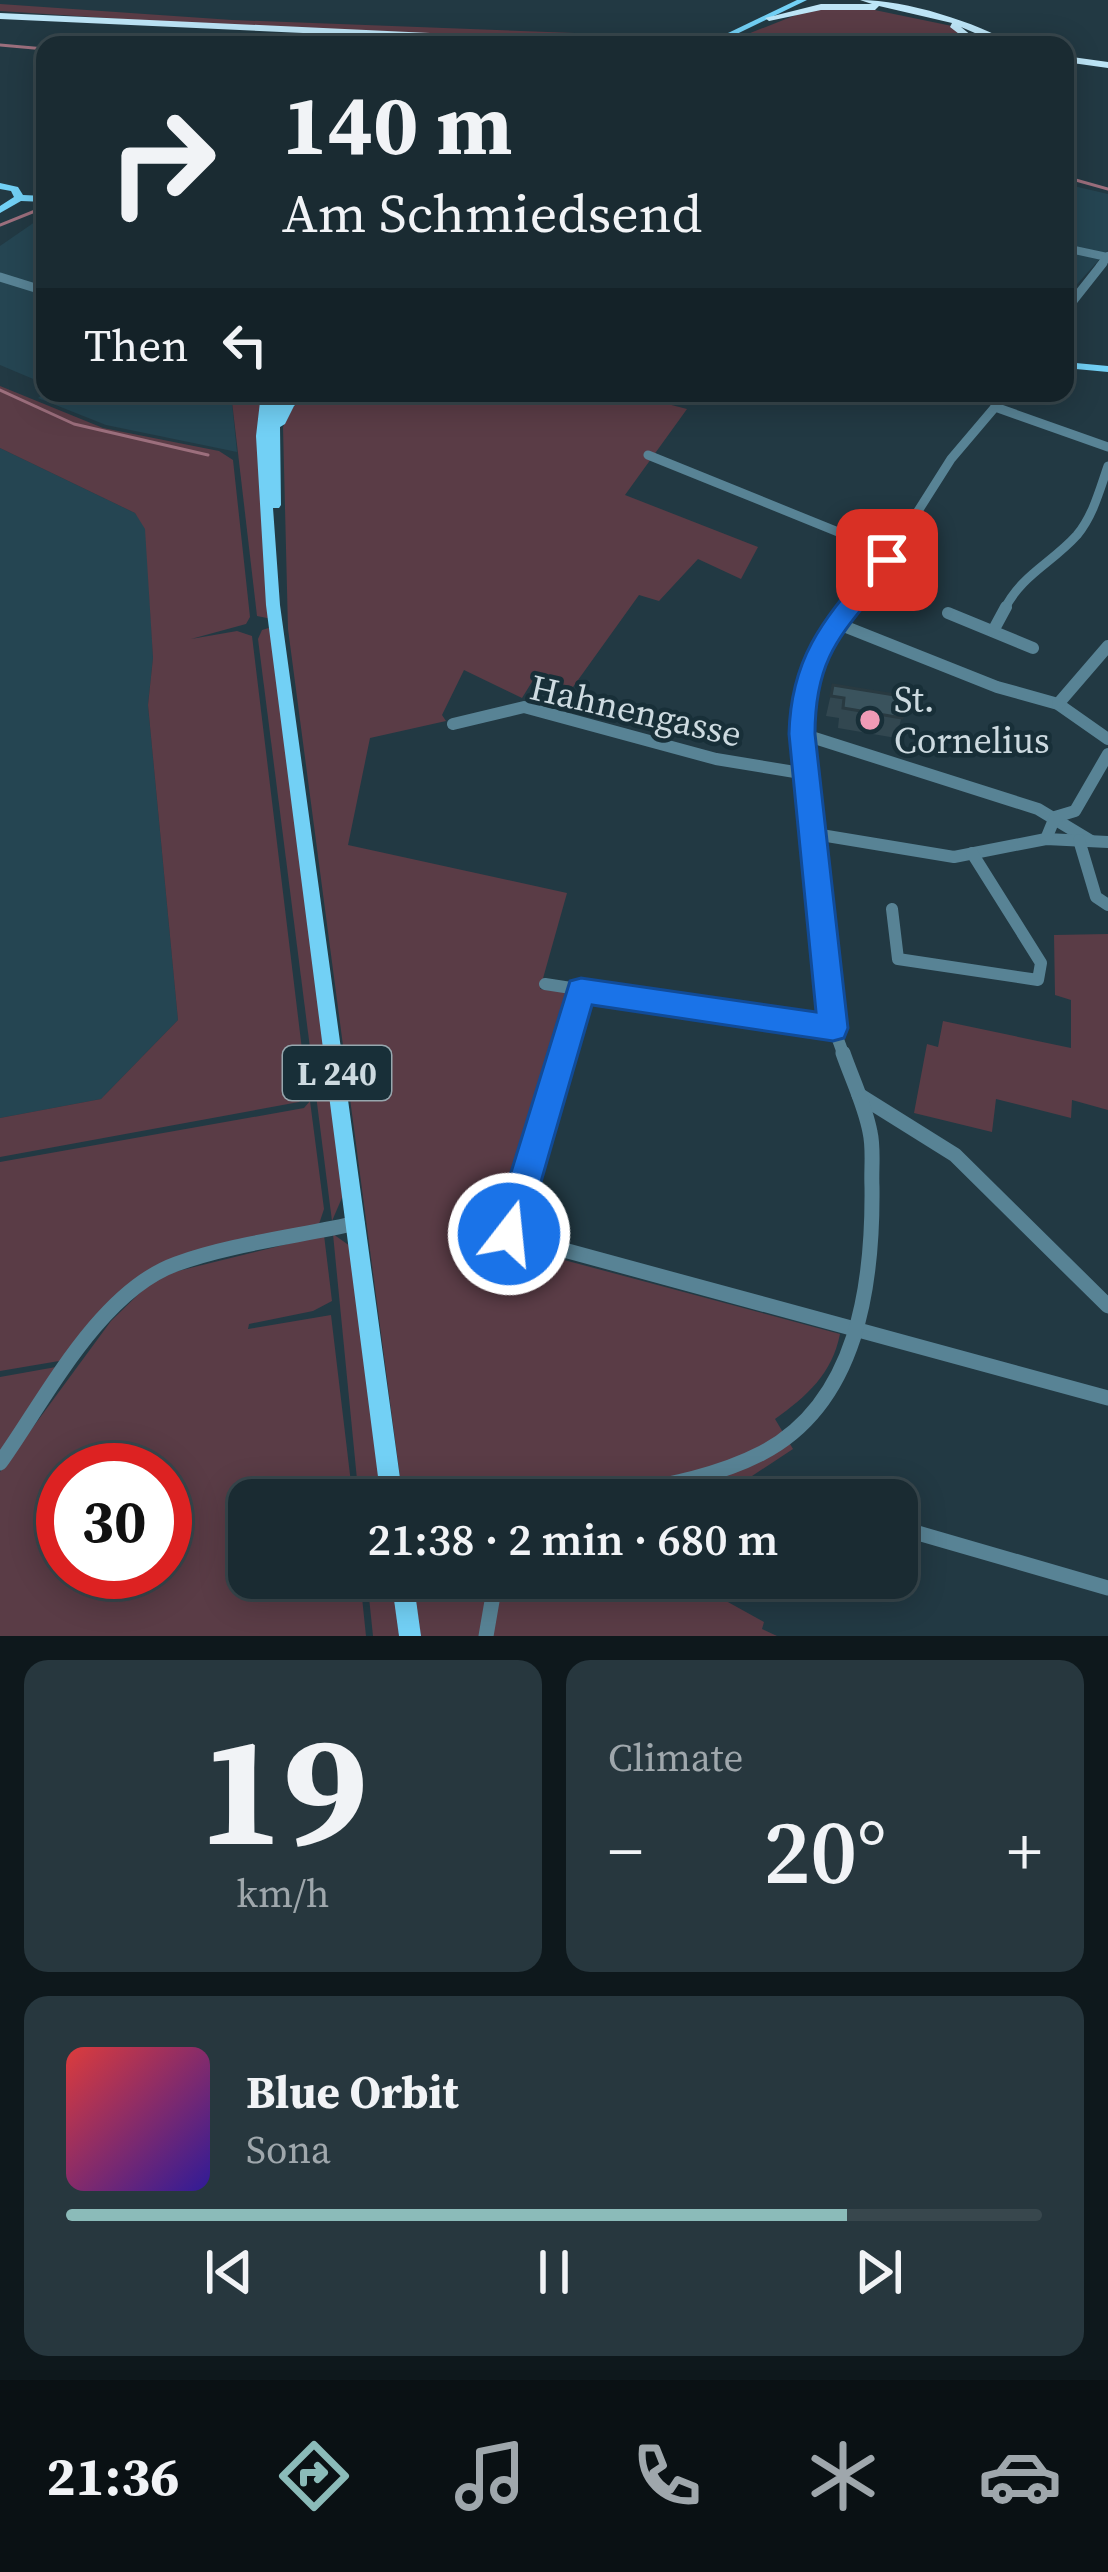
<!DOCTYPE html>
<meta charset="utf-8">
<style>
body{margin:0;font-family:"Source Serif 4",serif;background:#27373e;color:#f1f3f6;height:100vh;display:flex;flex-direction:column;font-size:45px;white-space:nowrap}
*{box-sizing:border-box;margin:0}
p{font-size:39px;color:#9fa7ac}
.icon{flex:none;width:66px;height:66px;fill:none;stroke:currentColor;stroke-width:2;stroke-linecap:round;stroke-linejoin:round}
.map{position:relative;height:1636px;overflow:hidden}
.drawer{display:flex;flex-direction:column;gap:24px;padding:24px;background:#0e181c;flex:1}
.drawer>*{flex:none}
.banner{position:absolute;left:36px;top:36px;width:1038px;height:366px;border-radius:24px;box-shadow:0 6px 30px #0003,0 0 0 3px #38474d;background:#1a2b32;color:#f1f3f6;overflow:hidden}
.speed{position:absolute;left:36px;top:1443px;display:flex;gap:24px;font-size:60px;font-weight:700;text-align:center}
.speed>*{display:grid;place-content:center;width:156px;height:156px;border-radius:50%;background:#1a2b32;box-shadow:0 6px 30px #0003,0 0 0 3px #38474d;line-height:1}
.speed .limit{border:18px solid #d22;background:#fff;color:#111}
.pin{position:absolute;display:grid;place-items:center;width:102px;height:102px;color:#fff;margin:-51px;border-radius:24px;box-shadow:0 6px 18px #0006}
.me{position:absolute;width:132px;margin:-66px;rotate:16deg;stroke-linejoin:round;filter:drop-shadow(0 0 9px #0008)}
.turn{display:flex;align-items:center;gap:42px;height:252px;padding:0 48px;font-size:54px}
.turn .icon{width:156px;height:156px;stroke-width:2.5}
.turn b{display:block;font-size:84px;line-height:102px}
.then{display:flex;align-items:center;height:114px;padding:0 48px;background:#0003;gap:24px;font-size:45px}
.big{font-size:90px;font-weight:600;line-height:1.1}
.drawer .tile{flex:1;display:flex;flex-direction:column;justify-content:center;gap:18px;min-width:0;padding:0 42px;border-radius:24px;background:#27373e}
.drawer .dial{align-items:center;gap:0}
.dial b{font-size:156px;line-height:1}
.song{display:flex;align-items:center;gap:36px}
.cover{width:144px;height:144px;border-radius:18px;background:linear-gradient(135deg,hsl(0 70% 55%),hsl(250 70% 35%))}
.played{height:12px;border-radius:6px;background:linear-gradient(90deg,#8bbbb9 80%,#38474d 80%)}
.keys{display:flex;justify-content:space-around;direction:ltr}
.heat{display:flex;justify-content:space-between;align-items:center;font-size:66px;direction:ltr}
.drawer .tiles{flex:1;display:grid;gap:24px;grid-template-columns:1fr 1fr}
.tile:last-child{grid-column:span 2}
.trip{position:absolute;left:228px;top:1479px;width:690px;height:120px;border-radius:24px;background:#1a2b32;box-shadow:0 6px 30px #0003,0 0 0 3px #38474d;font-weight:600;line-height:120px;text-align:center}
.menu{display:flex;height:192px;justify-content:space-around;align-items:center;background:#0a1114;color:#9fa7ac}
.menu .icon{width:84px;height:84px}
.menu .active{color:#8bbbb9}
.menu b{font-size:54px;color:#f1f3f6}
.map>svg:first-child{display:block}
.built{fill:#254552}
.green{fill:#5a3c46;fill-rule:evenodd}
.lines{fill:none;stroke-linecap:round;stroke-linejoin:round}
.stream{stroke:#9c6f7d;stroke-width:3}
.minor-far3{stroke:#588395;stroke-width:8}
.minor-far2{stroke:#588395;stroke-width:9}
.minor-far1{stroke:#588395;stroke-width:12}
.minor{stroke:#588395;stroke-width:15}
.major{fill:#72d0f5;fill-rule:evenodd}
.highway{fill:#bde5f7;fill-rule:evenodd}
.wall{fill:#324750}
.building{fill:#3a535d;stroke:#293a41;stroke-width:3}
.route{fill:#1a73e8;stroke:#114b97;stroke-width:3}
.poi-dot{fill:#f09ab6;stroke:#182f38;stroke-width:4.5}
.labels{text-anchor:middle;stroke-width:9;stroke-linejoin:round;paint-order:stroke}
.shield{fill:#182f38;stroke:#97a7ae;stroke-width:3}
.shield-label{font-size:33px;font-weight:bold;fill:#cddae0}
.poi-label{font-size:36px;fill:#cddae0;stroke:#182f38;text-anchor:start}
.street-label{font-size:36px;fill:#cddae0;stroke:#182f38}
</style>
<div class="map">
<svg width="1108" height="1636" viewBox="0 0 1108 1636">
<rect width="100%" height="100%" fill="#223943"/>
<!-- built -->
<g class="built">
<polygon points="1065,184 1108,194 1108,250 1069,293 1065,292"/>
<polygon points="45,215 45,384 0,365 0,246"/>
<polygon points="45,393 231,393 237,452 106,425 38,398"/>
<polygon points="0,448 135,513 146,528 153,658 148,705 178,1020 101,1099 0,1118"/>
</g>
<!-- green -->
<g class="green">
<polygon points="0,4 232,20 708,38 692,44 198,24 0,11"/>
<polygon points="860,7 952,26 964,34 962,45 720,45 811,9"/>
<polygon points="0,386 103,428 219,451 233,460 250,617 246,624 191,639 237,631 252,636 307,1091 299,1102 0,1157 0,1118 101,1099 178,1020 148,705 153,658 145,529 135,513 0,448"/>
<polygon points="231,393 262,393 272,619 257,616"/>
<path d="M 308,393 L 625,393 L 687,409 L 625,495 L 758,547 L 741,579 L 698,559 L 659,601 L 639,595 L 573,687 L 535,677 L 522,698 L 464,670 L 442,715 L 446,721 L 370,738 L 348,845 L 567,893 L 540,989 L 572,993 L 501,1243 L 840,1334 C 832,1374 807,1396 775,1419 L 793,1449 L 752,1476 L 741,1500 L 403,1500 L 288,629 L 283,427 L 290,410 Z"/>
<polygon points="275,626 344,1193 332,1221 258,639 262,630"/>
<polygon points="1108,934 1108,1110 1072,1100 1071,1118 996,1099 992,1132 914,1113 927,1044 938,1047 943,1021 1071,1048 1071,1000 1055,995 1054,935"/>
<polygon points="310,1101 324,1209 319,1224 145,1273 0,1455 0,1377 56,1367 59,1361 0,1371 0,1162 304,1108"/>
<polygon points="333,1234 350,1246 383,1500 359,1500"/>
<path d="M 324,1235 L 332,1301 L 313,1311 L 249,1324 L 248,1329 L 331,1315 L 353,1500 L 249,1500 L 249,1578 L 360,1578 L 366,1636 L 0,1636 L 0,1472 L 111,1321 L 150,1283 L 174,1272 ZM 63,1470 L 165,1470 L 165,1572 L 63,1572 Z"/>
<polygon points="367,1578 393,1578 400,1636 373,1636"/>
<polygon points="413,1578 711,1578 717,1596 764,1622 762,1629 777,1636 420,1636"/>
</g>
<g class="lines">
<!-- stream -->
<g class="stream">
<polyline points="0,45 45,49"/>
<polyline points="1065,177 1108,189"/>
<polyline points="0,225 45,207"/>
<polyline points="0,390 74,424 208,455"/>
</g>
<!-- minor-far3 -->
<g class="minor-far3">
<polyline points="1065,248 1107,257"/>
<polyline points="1100,266 1108,256"/>
</g>
<!-- minor-far2 -->
<g class="minor-far2">
<polyline points="0,277 45,291"/>
<polyline points="1065,311 1103,263"/>
<polyline points="995,407 1108,447"/>
<polyline points="648,455 890,553"/>
<polyline points="846,610 887,560 951,459 1007,393"/>
<path d="M 1004,610 C 1021,575 1052,563 1077,535 C 1093,516 1100,489 1108,466"/>
</g>
<!-- minor-far1 -->
<g class="minor-far1">
<polyline points="948,613 1033,648"/>
<polyline points="836,623 997,687 1058,704 1108,739"/>
<polyline points="993,631 1006,607"/>
<polyline points="1058,704 1108,646"/>
<polyline points="453,724 524,707 716,759 807,774"/>
<polyline points="802,734 1038,809 1091,841"/>
<polyline points="815,834 954,857 1046,839 1108,842"/>
<polyline points="1046,839 1055,817 1075,811 1108,754"/>
<polyline points="1079,840 1096,897 1108,905"/>
<polyline points="892,909 898,959 1038,980 1041,963 972,853"/>
<polyline points="545,984 833,1028"/>
<polyline points="561,1056 581,990"/>
<polyline points="844,1056 831,1020 802,694 822,639 849,607"/>
</g>
<!-- minor -->
<g class="minor">
<polyline points="562,1053 509,1235 1108,1398"/>
<polyline points="859,1095 955,1155 1108,1306"/>
<path d="M 0,1463 C 45,1400 99,1292 176,1264 C 230,1244 300,1236 357,1223"/>
<path d="M 585,1500 C 645,1488 708,1481 762,1453 C 858,1403 873,1284 872,1187 C 871,1169 874,1149 870,1132 C 865,1105 852,1079 843,1053"/>
<polyline points="897,1527 1108,1588"/>
<polyline points="486,1636 496,1578"/>
</g>
<!-- major -->
<g class="major">
<polygon points="797,0 807,0 714,45 703,45"/>
<polygon points="0,183 18,187 23,195 45,196 45,202 21,201 0,213 0,206 14,197 11,191 0,189"/>
<polygon points="1065,362 1108,366 1108,372 1065,368"/>
<polygon points="261,393 273,393 269,422 273,393 285,393 283,404 295,393 308,393 294,406 285,424 280,427 281,505 279,508 273,508 280,605 403,1500 381,1500 266,605 256,436"/>
<polygon points="391,1578 413,1578 421,1636 399,1636"/>
</g>
<!-- highway -->
<g class="highway">
<path d="M 860,0 C 906,0 976,22 1015,45 L 1003,45 L 961,27 L 972,36 L 969,45 L 961,45 L 963,37 L 950,27 L 952,23 L 879,6 L 875,10 L 821,10 L 769,21 L 765,18 L 821,4 L 872,4 Z"/>
<polygon points="0,13 621,42 625,45 563,45 0,19"/>
<polygon points="1065,56 1108,62 1108,68 1065,62"/>
</g>
</g>
<!-- wall -->
<g class="wall">
<polygon points="45,331 45,357 38,337"/>
<polygon points="833,685 907,697 896,738 838,728 839,718 826,716"/>
</g>
<!-- building -->
<polygon class="building" points="833,685 907,697 902,718 843,708 844,698 831,696"/>
<!-- route -->
<path class="route" d="M 887,552 L 899,560 C 853,627 815,644 815,734 L 848,1028 L 844,1038 L 833,1041 L 592,1005 L 526,1234 L 521,1246 L 509,1251 L 497,1246 L 492,1234 L 570,981 L 581,978 L 816,1012 L 789,734 C 791,651 829,614 879,554 Z"/>
<!-- markers -->
<circle class="poi-dot" cx="870" cy="720" r="12"/>
<g class="labels">
<!-- shield labels -->
<rect class="shield" x="283" y="1046" width="108" height="54" rx="9"/>
<g class="shield-label">
<text x="337" y="1085">L 240</text>
</g>
<!-- poi labels -->
<g class="poi-label">
<text x="894" y="712">St.<tspan x="894" dy="41">Cornelius</tspan></text>
</g>
<!-- street labels -->
<g class="street-label">
<text transform="translate(636 710) rotate(13)" y="13">Hahnengasse</text>
</g>
</g>
</svg>
<div class="speed"><div class="limit">30</div></div>
<div class="pin" style="left:887px;top:560px;background:#d93025"><svg class="icon" aria-label="arrive" viewBox="0 0 24 24"><path d="M6 21V4h12l-3 4 3 4H6"/></svg></div>
<svg class="me" style="left:509px;top:1234px" viewBox="-20 -20 40 40"><circle r="17" fill="#1a73e8" stroke="#fff" stroke-width="3"/><path d="M0-11L8 9 0 5-8 9z" fill="#fff"/></svg>
<div class="trip">21:38 · 2 min · 680 m</div>
<div class="banner">
<div class="turn"><svg class="icon" aria-label="right" viewBox="0 0 24 24"><path d="M7 20v-9h11M14 6l5 5-5 5"/></svg><div><b>140 m</b>Am Schmiedsend</div></div>
<div class="then">Then<svg class="icon" aria-label="left" viewBox="0 0 24 24"><path d="M17 20v-9H6M10 6l-5 5 5 5"/></svg></div>
</div>
</div>
<section class="drawer">
<div class="tiles">
<div class="tile dial"><b>19</b><p>km/h</p></div>
<div class="tile"><p>Climate</p>
<div class="heat"><a>−</a><b class="big">20°</b><a>+</a></div>
</div>
<div class="tile">
<div class="song"><i class="cover"></i><div><b>Blue Orbit</b><p>Sona</p></div></div>
<div class="played"></div>
<div class="keys"><svg class="icon" aria-label="previous" viewBox="0 0 24 24"><path d="M18 5L8 12l10 7zM5 5v14"/></svg><svg class="icon" aria-label="pause" viewBox="0 0 24 24"><path d="M8 5v14M16 5v14"/></svg><svg class="icon" aria-label="next" viewBox="0 0 24 24"><path d="M6 5l10 7-10 7zM19 5v14"/></svg></div>
</div>
</div>
</section>
<nav class="menu">
<b>21:36</b>
<svg class="icon active" aria-label="directions" viewBox="0 0 24 24"><path d="M12 3l9 9-9 9-9-9zM9 14v-3h6M13 9l2 2-2 2"/></svg>
<svg class="icon" aria-label="music" viewBox="0 0 24 24"><path d="M9 18V5l10-2v13"/><circle cx="6" cy="18" r="3"/><circle cx="16" cy="16" r="3"/></svg>
<svg class="icon" aria-label="phone" viewBox="0 0 24 24"><path d="M5 4h4l2 5-3 2q2 4 5 5l2-3 5 2v4C11 20 4 13 5 4z"/></svg>
<svg class="icon" aria-label="climate" viewBox="0 0 24 24"><path d="M12 3v18M4 7l16 10M4 17L20 7"/></svg>
<svg class="icon" aria-label="car" viewBox="0 0 24 24"><path d="M5 17H2v-5l4-1 3-4h7l3 4 3 1v5h-3M9 17h6M6 11h13"/><circle cx="7" cy="17" r="2"/><circle cx="17" cy="17" r="2"/></svg>
</nav>
